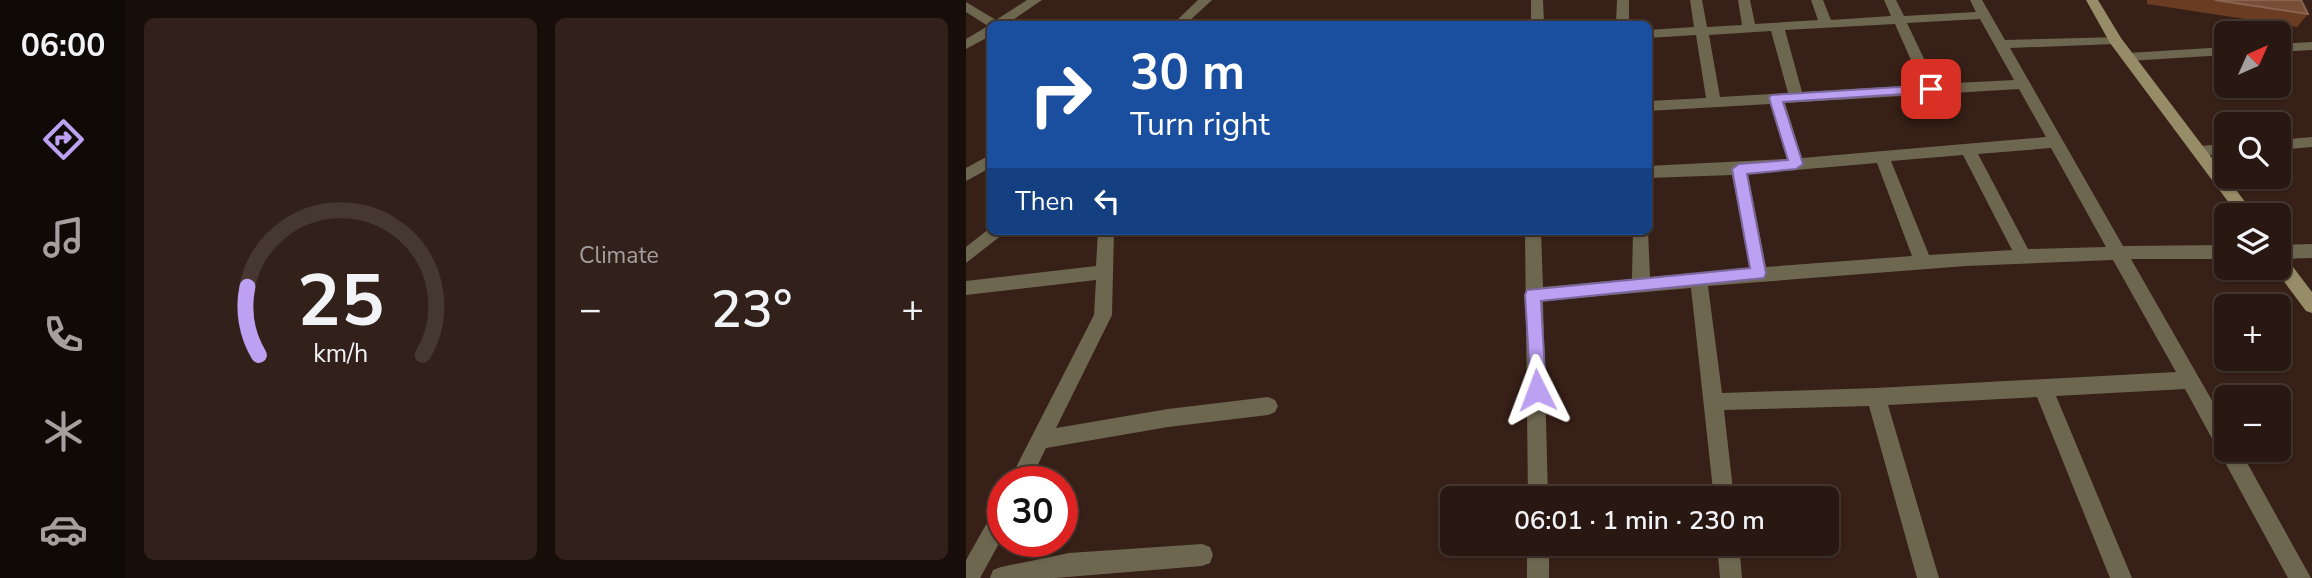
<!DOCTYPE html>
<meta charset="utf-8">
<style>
body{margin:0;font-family:"Nunito Sans",sans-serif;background:#31211a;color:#f1f3f6;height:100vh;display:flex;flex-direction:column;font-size:26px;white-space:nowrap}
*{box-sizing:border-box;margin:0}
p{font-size:23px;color:#a5a09f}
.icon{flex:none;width:38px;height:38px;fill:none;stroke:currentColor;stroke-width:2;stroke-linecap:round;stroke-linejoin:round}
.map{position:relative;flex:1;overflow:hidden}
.drawer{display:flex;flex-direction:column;gap:18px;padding:18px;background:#170d09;width:840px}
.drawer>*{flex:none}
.banner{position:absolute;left:21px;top:21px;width:665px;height:214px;border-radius:10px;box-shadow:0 2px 5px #0004,0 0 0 2px #453731;background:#1a4fa0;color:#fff;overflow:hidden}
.needle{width:46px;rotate:45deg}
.buttons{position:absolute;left:1248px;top:21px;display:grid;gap:14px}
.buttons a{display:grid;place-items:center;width:77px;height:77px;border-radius:10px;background:#291811;box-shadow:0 2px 5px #0004,0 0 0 2px #453731;font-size:35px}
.speed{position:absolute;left:21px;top:466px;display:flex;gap:14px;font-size:35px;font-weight:700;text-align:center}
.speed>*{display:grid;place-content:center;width:91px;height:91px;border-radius:50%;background:#291811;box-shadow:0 2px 5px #0004,0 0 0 2px #453731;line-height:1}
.speed .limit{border:10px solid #d22;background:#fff;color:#111}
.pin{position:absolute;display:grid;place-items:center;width:60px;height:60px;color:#fff;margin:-30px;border-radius:14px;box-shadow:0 4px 10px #0006}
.me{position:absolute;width:77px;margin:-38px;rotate:357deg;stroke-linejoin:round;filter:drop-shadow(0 0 5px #0008)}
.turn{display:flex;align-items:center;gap:24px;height:147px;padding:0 28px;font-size:32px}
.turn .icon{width:91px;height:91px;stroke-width:2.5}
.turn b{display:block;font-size:49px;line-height:60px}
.then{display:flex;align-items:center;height:66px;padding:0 28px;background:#0003;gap:14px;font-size:26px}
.big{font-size:52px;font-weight:600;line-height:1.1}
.drawer .card{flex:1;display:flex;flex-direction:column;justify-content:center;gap:10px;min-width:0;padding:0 24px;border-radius:10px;background:#31211a}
.drawer .dial{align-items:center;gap:0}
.dial svg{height:182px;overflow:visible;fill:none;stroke:#453731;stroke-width:7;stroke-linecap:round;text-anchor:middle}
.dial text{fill:#f1f3f6;stroke:none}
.heat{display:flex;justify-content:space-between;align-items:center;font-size:38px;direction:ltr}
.drawer .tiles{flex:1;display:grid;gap:18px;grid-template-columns:repeat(2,1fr)}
.trip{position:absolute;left:474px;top:486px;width:399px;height:70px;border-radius:10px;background:#291811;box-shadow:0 2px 5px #0004,0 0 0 2px #453731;font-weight:600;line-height:70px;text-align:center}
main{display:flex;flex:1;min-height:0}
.menu{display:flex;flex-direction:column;width:126px;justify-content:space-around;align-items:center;background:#100a07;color:#a5a09f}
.menu .icon{width:49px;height:49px}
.menu .on{color:#bca0f2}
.menu b{font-size:32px;color:#f1f3f6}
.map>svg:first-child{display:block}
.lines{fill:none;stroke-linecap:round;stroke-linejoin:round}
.street{fill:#6e6750;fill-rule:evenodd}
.secondary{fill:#968c67;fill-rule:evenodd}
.wall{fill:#6a3d23}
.building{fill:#784e37;stroke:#8a6450;stroke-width:2}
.route{fill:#bca0f2;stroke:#7a689d;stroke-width:2}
</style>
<main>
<nav class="menu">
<b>06:00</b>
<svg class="icon on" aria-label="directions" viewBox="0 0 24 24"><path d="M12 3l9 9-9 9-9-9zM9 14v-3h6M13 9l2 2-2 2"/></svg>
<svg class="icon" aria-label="music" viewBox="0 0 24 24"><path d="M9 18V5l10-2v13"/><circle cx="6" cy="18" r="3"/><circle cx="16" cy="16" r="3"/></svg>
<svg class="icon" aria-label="phone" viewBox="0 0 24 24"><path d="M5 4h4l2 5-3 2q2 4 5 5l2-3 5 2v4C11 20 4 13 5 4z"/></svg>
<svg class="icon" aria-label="climate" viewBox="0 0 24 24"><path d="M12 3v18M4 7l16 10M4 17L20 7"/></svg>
<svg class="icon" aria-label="car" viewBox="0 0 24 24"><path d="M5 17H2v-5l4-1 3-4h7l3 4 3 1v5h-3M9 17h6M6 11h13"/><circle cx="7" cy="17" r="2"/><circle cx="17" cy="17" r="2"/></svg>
</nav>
<section class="drawer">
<div class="tiles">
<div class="card dial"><svg viewBox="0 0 100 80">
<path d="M14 69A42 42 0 1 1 86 69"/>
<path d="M14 69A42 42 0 0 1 9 39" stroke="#bca0f2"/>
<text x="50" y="56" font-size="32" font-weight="700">25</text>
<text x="50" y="72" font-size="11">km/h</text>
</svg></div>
<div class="card"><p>Climate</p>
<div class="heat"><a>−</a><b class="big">23°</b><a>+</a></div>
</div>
</div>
</section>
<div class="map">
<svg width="1346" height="578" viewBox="0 0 1346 578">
<rect width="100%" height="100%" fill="#372017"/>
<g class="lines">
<!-- street -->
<g class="street">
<polygon points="61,0 76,0 41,24 24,24 24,36 0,49 0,39 22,26 0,12 0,2 30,20"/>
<polygon points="232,0 246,0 220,24 207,24"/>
<polygon points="565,0 577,0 578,24 565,24"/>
<polygon points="651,0 663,0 663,24 650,24"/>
<path d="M 724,0 L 736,0 L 741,27 L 776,25 L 772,0 L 784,0 L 789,24 L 852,20 L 845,0 L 857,0 L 865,20 L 925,16 L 918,0 L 930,0 L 938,16 L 1010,12 L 1004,0 L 1016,0 L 1039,40 L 1154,37 L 1154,43 L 1149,44 L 1044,48 L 1157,246 L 1260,245 L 1260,259 L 1165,259 L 1260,425 L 1260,450 L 1274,450 L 1345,578 L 1322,578 L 1219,389 L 1090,396 L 1166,578 L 1144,578 L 1071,397 L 922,405 L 973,578 L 951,578 L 903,406 L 758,410 L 768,499 L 748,499 L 725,288 L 577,301 L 582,499 L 562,499 L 559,231 L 575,231 L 577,287 L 666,279 L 667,231 L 682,230 L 684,277 L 784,268 L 766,175 L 682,178 L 682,166 L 821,159 L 804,104 L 682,111 L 682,101 L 740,98 L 730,35 L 682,38 L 682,30 L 728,27 ZM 1014,19 L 1048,80 L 970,84 L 941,23 ZM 929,24 L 956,85 L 836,92 L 819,30 ZM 805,31 L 822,93 L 754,97 L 743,35 ZM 1053,89 L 1080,137 L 836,158 L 819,103 ZM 1085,148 L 1140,247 L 1062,249 L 1012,154 ZM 997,155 L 1046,250 L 963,255 L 925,161 ZM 911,163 L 946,256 L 800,267 L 782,174 ZM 1147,260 L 1210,372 L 910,388 L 756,393 L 742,286 L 1000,266 Z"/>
<polygon points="1346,42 1346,50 1312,52 1312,44"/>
<polygon points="1260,47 1260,55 1162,61 1155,57 1162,53"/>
<polygon points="1346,137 1346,147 1312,150 1312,140"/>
<polygon points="1260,144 1260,154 1234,156 1226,151 1234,146"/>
<polygon points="24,155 24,168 0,181 0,168"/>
<polygon points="24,228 24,231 41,231 0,263 0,247"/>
<polygon points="132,231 148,231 146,315 90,428 202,409 302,397 309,400 312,406 309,412 302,415 202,427 80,448 64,481 43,481 128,315 130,280 0,295 0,281 130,266"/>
<polygon points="1346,244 1346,258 1312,259 1312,245"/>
<polygon points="37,504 37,536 14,578 0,578 0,560 30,507"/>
<polygon points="236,544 244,547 247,555 244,563 236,566 89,578 24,578 27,570 35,567 103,553"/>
<rect x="561" y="544" width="22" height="34"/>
<polygon points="751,544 773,544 776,578 754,578"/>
</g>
<!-- secondary -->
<g class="secondary">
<polygon points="1120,0 1132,0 1155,38 1289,215 1272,215 1144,43"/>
<polygon points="1312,253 1318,255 1346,292 1346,313 1340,311 1308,268 1312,268"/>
</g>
</g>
<!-- wall -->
<polygon class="wall" points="1181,0 1335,0 1342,14 1331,27 1181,4"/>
<!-- building -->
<polygon class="building" points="1249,0 1335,0 1342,14"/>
<!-- route -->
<polygon class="route" points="965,85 971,89 970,92 817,102 837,164 830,169 781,174 800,273 798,278 575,301 580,390 578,395 565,395 559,295 561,290 784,268 766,169 773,164 822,160 803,98 805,95"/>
</svg>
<div class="buttons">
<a><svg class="needle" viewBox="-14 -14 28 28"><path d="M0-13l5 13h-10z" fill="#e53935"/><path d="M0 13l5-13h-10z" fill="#a5a09f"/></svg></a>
<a><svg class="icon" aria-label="search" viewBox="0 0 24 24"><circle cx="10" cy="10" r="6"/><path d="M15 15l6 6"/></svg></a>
<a><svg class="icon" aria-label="layers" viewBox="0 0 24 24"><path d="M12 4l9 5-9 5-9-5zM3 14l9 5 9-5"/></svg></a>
<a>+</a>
<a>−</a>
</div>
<div class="speed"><div class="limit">30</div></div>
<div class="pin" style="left:965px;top:89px;background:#d93025"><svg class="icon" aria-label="arrive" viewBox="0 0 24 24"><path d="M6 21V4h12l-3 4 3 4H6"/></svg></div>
<svg class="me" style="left:571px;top:390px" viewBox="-20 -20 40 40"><path d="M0-17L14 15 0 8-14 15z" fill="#bca0f2" stroke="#fff" stroke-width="4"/></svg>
<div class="trip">06:01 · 1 min · 230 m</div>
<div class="banner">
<div class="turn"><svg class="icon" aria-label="right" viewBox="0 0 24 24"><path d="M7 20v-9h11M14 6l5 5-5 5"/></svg><div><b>30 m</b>Turn right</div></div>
<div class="then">Then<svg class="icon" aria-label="left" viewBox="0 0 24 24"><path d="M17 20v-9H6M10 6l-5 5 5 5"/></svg></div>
</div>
</div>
</main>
